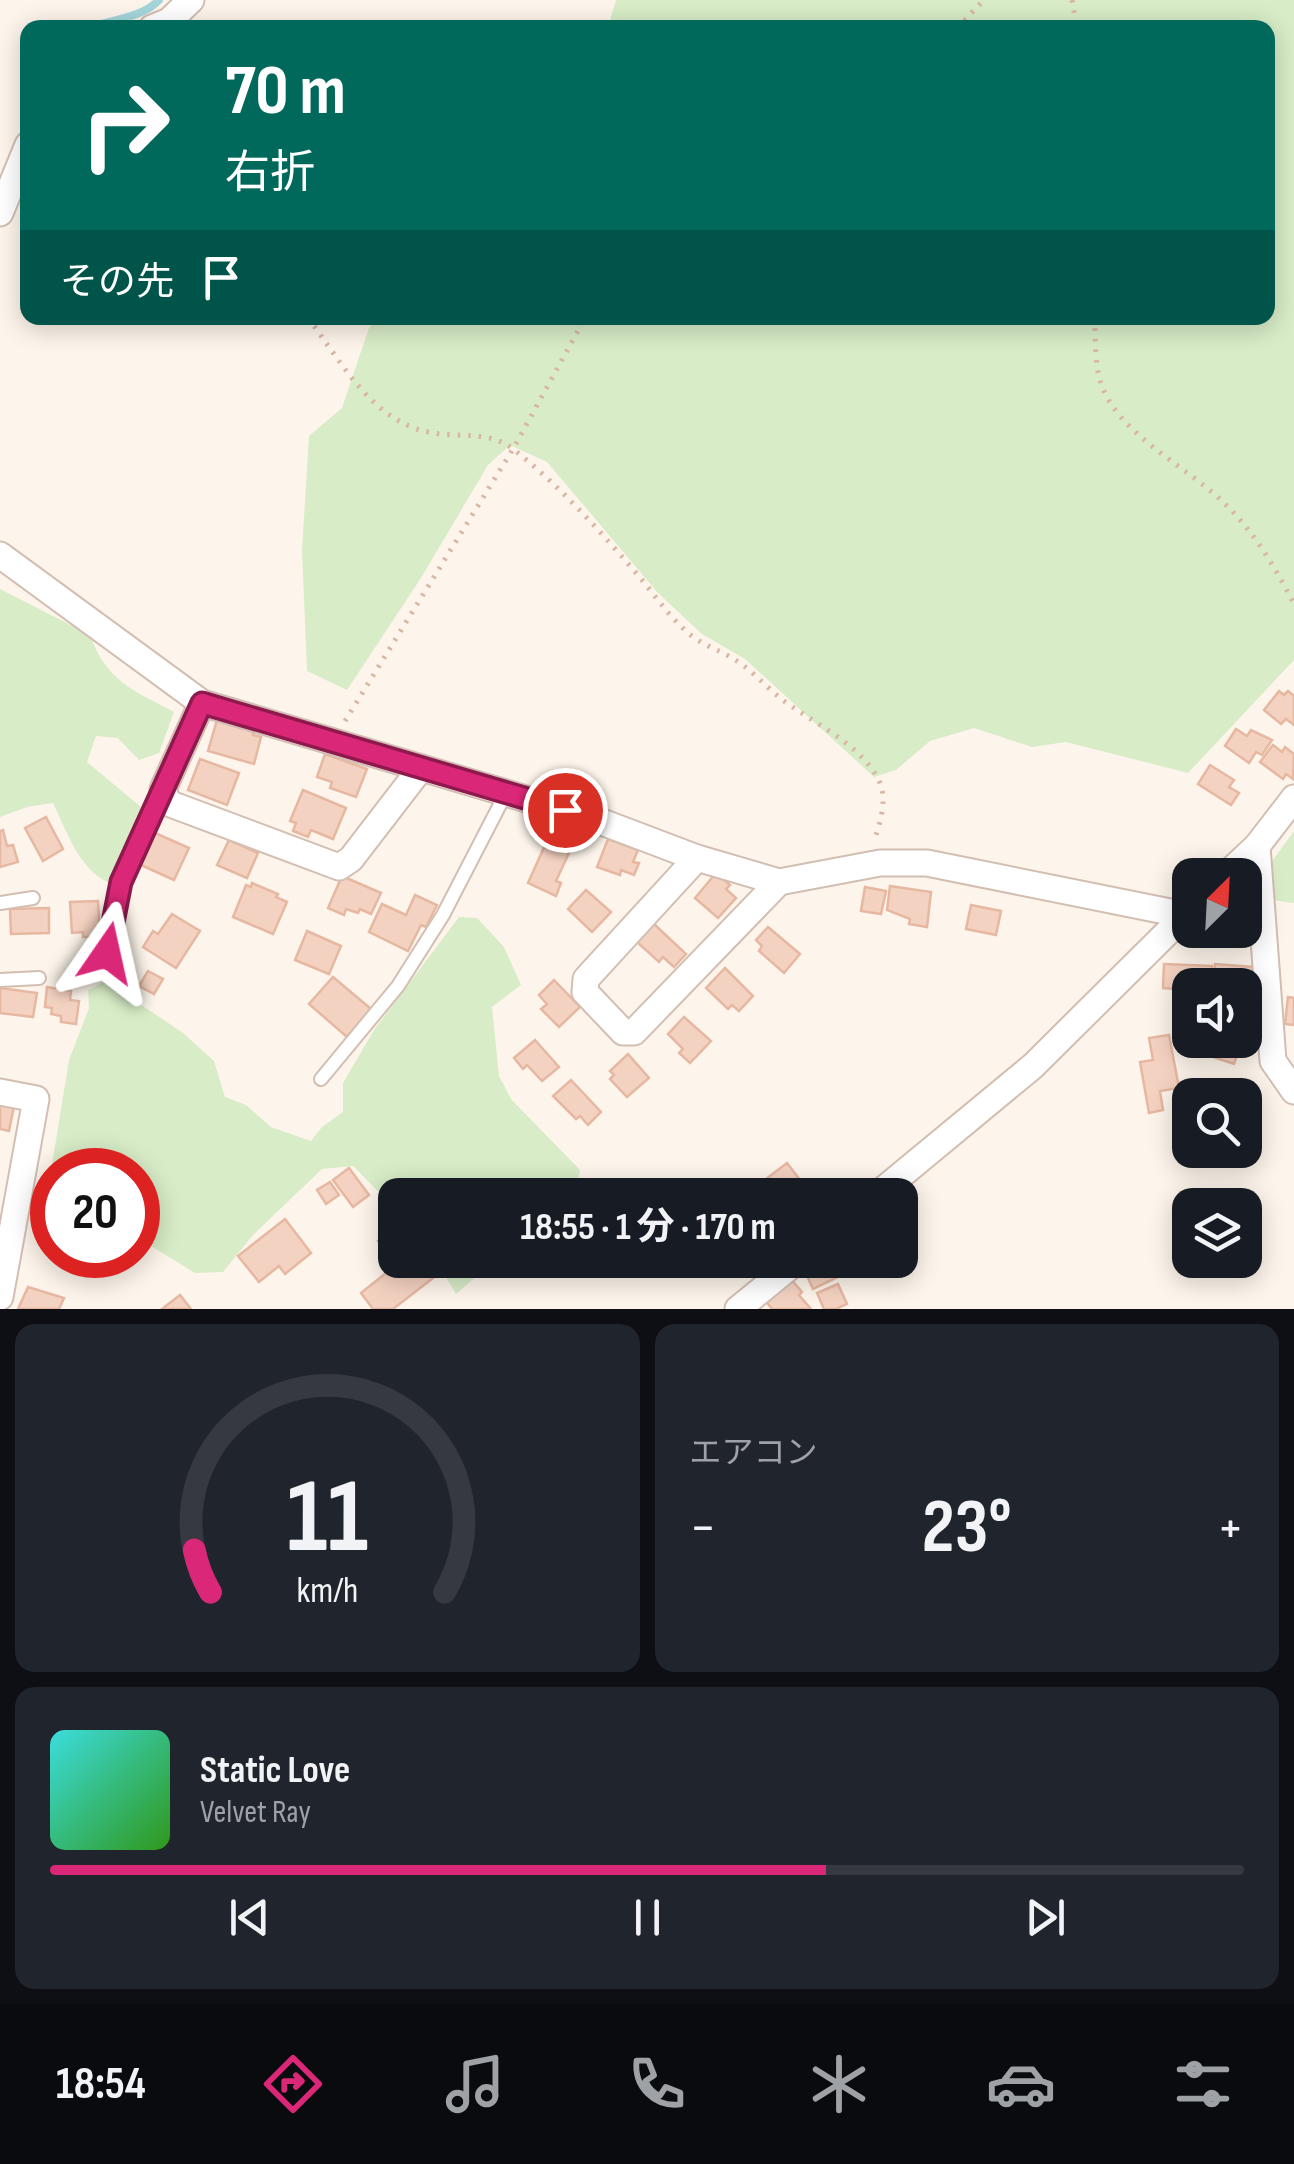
<!DOCTYPE html>
<html lang="ja">
<meta charset="utf-8">
<style>
body{margin:0;font-family:"Sofia Sans Condensed","Noto Sans JP",sans-serif;background:#20242c;color:#f1f3f6;height:100vh;display:flex;flex-direction:column;font-size:38px;white-space:nowrap}
*{box-sizing:border-box;margin:0}
p{font-size:32px;color:#9ea1a6}
.icon{flex:none;width:55px;height:55px;fill:none;stroke:currentColor;stroke-width:2;stroke-linecap:round;stroke-linejoin:round}
.map{position:relative;height:1309px;overflow:hidden}
.drawer{display:flex;flex-direction:column;gap:15px;padding:15px;background:#0d0f14;flex:1}
.drawer>*{flex:none}
.guide{position:absolute;left:20px;top:20px;width:1255px;height:305px;border-radius:20px;box-shadow:0 5px 25px #0003;background:#00695c;color:#fff;overflow:hidden}
.needle{width:65px;rotate:24deg}
.tools{position:absolute;left:1172px;top:858px;display:grid;gap:20px}
.tools a{display:grid;place-items:center;width:90px;height:90px;border-radius:20px;background:#171b24;box-shadow:0 5px 25px #0003;font-size:50px}
.speed{position:absolute;left:30px;top:1148px;display:flex;gap:20px;font-size:50px;font-weight:700;text-align:center}
.speed>*{display:grid;place-content:center;width:130px;height:130px;border-radius:50%;background:#171b24;box-shadow:0 5px 25px #0003;line-height:1}
.speed .limit{border:15px solid #d22;background:#fff;color:#111}
.pin{position:absolute;display:grid;place-items:center;width:85px;height:85px;color:#fff;margin:-42px;border:5px solid #fff;border-radius:50%;box-shadow:0 2px 10px #0007}
.me{position:absolute;width:110px;margin:-55px;rotate:11deg;stroke-linejoin:round;filter:drop-shadow(0 0 8px #0008)}
.turn{display:flex;align-items:center;gap:35px;height:210px;padding:0 40px;font-size:45px}
.turn .icon{width:130px;height:130px;stroke-width:2.5}
.turn b{display:block;font-size:70px;line-height:85px}
.then{display:flex;align-items:center;height:95px;padding:0 40px;background:#0003;gap:20px;font-size:38px}
.big{font-size:75px;font-weight:700;line-height:1.1}
.drawer .widget{flex:1;display:flex;flex-direction:column;justify-content:center;gap:15px;min-width:0;padding:0 35px;border-radius:20px;background:#20242c}
.drawer .dial{align-items:center;gap:0}
.dial svg{height:260px;overflow:visible;fill:none;stroke:#363941;stroke-width:7;stroke-linecap:round;text-anchor:middle}
.dial text{fill:#f1f3f6;stroke:none}
.song{display:flex;align-items:center;gap:30px}
.cover{width:120px;height:120px;border-radius:15px;background:linear-gradient(135deg,hsl(180 70% 55%),hsl(110 70% 35%))}
.played{height:10px;border-radius:5px;background:linear-gradient(90deg,#db2777 65%,#363941 65%)}
.keys{display:flex;justify-content:space-around;direction:ltr}
.heat{display:flex;justify-content:space-between;align-items:center;font-size:55px;direction:ltr}
.drawer .tiles{flex:1;display:grid;gap:15px;grid-template-columns:1fr 1fr}
.widget:last-child{grid-column:span 2}
.trip{position:absolute;left:378px;top:1178px;width:540px;height:100px;border-radius:20px;background:#171b24;box-shadow:0 5px 25px #0003;font-weight:700;line-height:100px;text-align:center}
.dock{display:flex;height:160px;justify-content:space-around;align-items:center;background:#090b0e;color:#9ea1a6}
.dock .icon{width:70px;height:70px}
.dock .current{color:#db2777}
.dock b{font-size:45px;color:#f1f3f6}
.map>svg:first-child{display:block}
.green{fill:#d8ecc7}
.lines{fill:none;stroke-linecap:round;stroke-linejoin:round}
.stream{stroke:#a3d5da;stroke-width:8}
.building{fill:#f4d2c1;stroke:#e7b8a1;stroke-width:2.5}
.service-casing{stroke:#d3beb2;stroke-width:16}
.minor-casing{stroke:#d3beb2;stroke-width:29}
.path{stroke:#d9b5a3;stroke-width:5;stroke-dasharray:2.5 8;stroke-linecap:butt}
.service{stroke:#fff;stroke-width:12}
.minor{stroke:#fff;stroke-width:25}
.route-casing{stroke:#8e194d;stroke-width:25}
.route{stroke:#db2777;stroke-width:18}
</style>
<div class="map">
<svg width="1294" height="1309" viewBox="0 0 1294 1309">
<rect width="100%" height="100%" fill="#fdf5eb"/>
<!-- green -->
<g class="green">
<polygon points="616,0 1294,0 1294,660 1188,773 1066,742 1032,747 974,728 930,741 896,770 874,777 745,659 702,634 658,593 547,462 510,445 488,465 421,578 347,690 307,671 302,551 309,436 342,408 369,328 378,318 1268,318 1268,28 608,27"/>
<path d="M 0,589 L 90,635 C 106,681 133,690 174,712 L 159,753 L 139,760 L 118,738 L 96,736 L 87,762 L 141,807 L 109,883 C 79,869 67,832 53,803 L 27,807 L 0,817 Z"/>
<polygon points="1294,831 1294,903 1272,900 1270,864"/>
<polygon points="459,917 477,918 504,947 521,985 492,1007 499,1076 511,1099 580,1170 575,1195 395,1195 395,1208 353,1166 322,1169 253,1235 223,1272 195,1273 138,1238 138,1170 52,1170 52,1196 50,1177 69,1060 89,1008 88,990 106,981 183,1033 214,1061 225,1097 246,1105 271,1127 311,1141 322,1127 343,1112 343,1083 374,1030"/>
<polygon points="436,1260 495,1260 456,1294"/>
</g>
<g class="lines">
<!-- stream -->
<path class="stream" d="M 88,28 C 111,20 142,18 159,0"/>
</g>
<!-- building -->
<g class="building">
<polygon points="1279,691 1284,695 1288,691 1294,696 1294,725 1286,719 1281,724 1264,710"/>
<polygon points="217,720 254,731 253,735 261,737 254,764 208,751"/>
<polygon points="1236,729 1247,736 1251,730 1272,740 1262,755 1256,752 1249,763 1225,746"/>
<polygon points="1273,745 1282,752 1285,747 1294,754 1293,779 1286,774 1283,779 1260,762"/>
<polygon points="325,754 367,769 356,797 330,788 332,782 317,777"/>
<polygon points="200,759 239,773 227,805 188,790"/>
<polygon points="1210,765 1234,780 1229,787 1239,793 1231,805 1198,784"/>
<polygon points="303,790 346,808 333,839 311,830 308,837 293,831 296,823 290,821"/>
<polygon points="46,817 63,849 43,861 25,828"/>
<polygon points="3,830 7,846 13,845 18,862 0,867 0,831"/>
<polygon points="155,833 189,848 174,880 141,865"/>
<polygon points="608,839 638,850 633,862 639,863 634,875 621,870 620,875 597,867"/>
<polygon points="229,840 258,853 247,878 217,865"/>
<polygon points="546,843 569,853 556,881 561,883 556,896 528,883"/>
<polygon points="716,873 730,885 726,889 736,898 718,918 695,898"/>
<polygon points="342,876 381,893 371,914 360,909 358,913 346,909 344,915 328,908"/>
<polygon points="252,883 278,894 276,897 287,902 273,934 233,917 246,885 251,887"/>
<polygon points="890,886 931,892 927,927 909,924 910,919 887,910"/>
<polygon points="865,887 886,891 881,914 861,911"/>
<polygon points="586,890 611,912 592,932 568,909"/>
<polygon points="415,895 437,905 426,927 421,925 408,951 369,932 382,904 406,915"/>
<polygon points="98,901 100,937 83,937 83,932 72,933 70,902"/>
<polygon points="971,905 1001,911 996,935 966,929"/>
<polygon points="49,908 49,933 11,934 10,909"/>
<polygon points="172,914 200,931 176,968 143,947 153,931 158,934"/>
<polygon points="654,924 686,954 674,967 663,957 659,962 637,942"/>
<polygon points="768,927 800,954 784,973 759,951 762,946 756,940"/>
<polygon points="307,931 341,946 329,974 295,960"/>
<polygon points="1164,964 1212,966 1211,985 1190,985 1190,990 1163,988"/>
<polygon points="1215,964 1253,967 1251,990 1245,990 1245,985 1214,985"/>
<polygon points="725,968 753,996 739,1011 732,1005 728,1009 706,988"/>
<polygon points="148,971 163,979 154,994 139,986"/>
<polygon points="333,977 371,1009 347,1037 309,1004"/>
<polygon points="554,980 580,1007 559,1027 541,1009 547,1004 539,995"/>
<polygon points="47,987 71,991 70,1000 79,1001 76,1024 61,1022 61,1016 51,1014 52,1008 45,1007"/>
<polygon points="0,988 37,993 33,1017 0,1013"/>
<polygon points="1288,997 1294,998 1294,1025 1285,1024"/>
<polygon points="1189,1010 1190,1040 1242,1040 1234,1064 1177,1045"/>
<polygon points="684,1017 711,1041 690,1063 679,1053 683,1049 668,1034"/>
<polygon points="1169,1035 1179,1088 1160,1091 1163,1110 1149,1113 1140,1062 1153,1060 1149,1038"/>
<polygon points="535,1040 559,1067 542,1081 527,1065 523,1069 514,1058"/>
<polygon points="628,1054 649,1078 627,1097 610,1079 614,1075 610,1071"/>
<polygon points="571,1080 601,1112 588,1125 580,1116 576,1119 553,1096"/>
<polygon points="0,1103 14,1106 9,1131 0,1129"/>
<polygon points="787,1163 807,1189 800,1195 758,1195 753,1189"/>
<polygon points="349,1168 369,1195 353,1207 333,1180"/>
<polygon points="330,1182 339,1195 326,1204 317,1190"/>
<polygon points="285,1219 311,1253 285,1274 279,1266 259,1282 238,1256"/>
<polygon points="395,1228 395,1260 426,1260 437,1275 393,1309 373,1309 361,1293 396,1265 378,1241"/>
<polygon points="818,1260 830,1260 838,1277 813,1289 803,1267"/>
<polygon points="790,1278 802,1292 799,1295 811,1309 772,1309 764,1299"/>
<polygon points="838,1284 847,1304 836,1309 824,1309 817,1293"/>
<polygon points="28,1287 64,1298 59,1309 18,1309"/>
<polygon points="180,1295 191,1309 162,1309"/>
</g>
<g class="lines">
<defs>
<g id="service">
<polyline points="0,903 33,898"/>
<polyline points="107,953 121,882 161,792"/>
<polyline points="0,980 39,978"/>
<polyline points="321,1079 398,986 443,915 506,793"/>
</g>
<g id="minor">
<polyline points="152,28 169,21 191,0"/>
<polyline points="0,213 28,145"/>
<polyline points="0,555 202,703 594,819 697,858 779,882 880,863 927,863 1190,916"/>
<polyline points="202,703 163,789 168,803 339,867 351,859 421,768"/>
<polyline points="1257,846 1273,1061 1294,1091"/>
<polyline points="697,858 586,979 585,992 623,1032 634,1032 779,882"/>
<polyline points="1226,875 1257,846 1294,798"/>
<polyline points="0,1092 36,1099 0,1297"/>
<polyline points="877,1195 1033,1066 1190,910"/>
<polyline points="738,1309 798,1260"/>
</g>
</defs>
<!-- service casing -->
<use href="#service" class="service-casing"/>
<!-- minor casing -->
<use href="#minor" class="minor-casing"/>
<!-- path -->
<g class="path">
<polyline points="1072,0 1077,28"/>
<polyline points="957,28 984,0"/>
<path d="M 308,318 C 342,362 372,423 433,433 C 461,438 488,430 513,449 C 559,485 599,530 637,574 C 655,595 670,619 692,636 C 705,646 719,650 732,658 C 749,667 764,685 779,697 C 810,722 859,742 878,779 C 888,797 881,820 875,838"/>
<path d="M 1095,318 C 1095,335 1095,354 1098,372 C 1108,430 1186,465 1224,503 C 1253,530 1276,569 1294,604"/>
<polyline points="345,721 513,449 585,318"/>
</g>
<!-- service -->
<use href="#service" class="service"/>
<!-- minor -->
<use href="#minor" class="minor"/>
</g>
<g class="lines">
<defs>
<polyline id="route" points="107,953 121,882 202,703 565,810"/>
</defs>
<!-- route casing -->
<use href="#route" class="route-casing"/>
<!-- route -->
<use href="#route" class="route"/>
</g>
</svg>
<div class="tools">
<a><svg class="needle" viewBox="-14 -14 28 28"><path d="M0-13l5 13h-10z" fill="#e53935"/><path d="M0 13l5-13h-10z" fill="#9ea1a6"/></svg></a>
<a><svg class="icon" aria-label="sound" viewBox="0 0 24 24"><path d="M4 9h4l5-4v14l-5-4H4zM17 9q2 3 0 6"/></svg></a>
<a><svg class="icon" aria-label="search" viewBox="0 0 24 24"><circle cx="10" cy="10" r="6"/><path d="M15 15l6 6"/></svg></a>
<a><svg class="icon" aria-label="layers" viewBox="0 0 24 24"><path d="M12 4l9 5-9 5-9-5zM3 14l9 5 9-5"/></svg></a>
</div>
<div class="speed"><div class="limit">20</div></div>
<div class="pin" style="left:565px;top:810px;background:#d93025"><svg class="icon" aria-label="arrive" viewBox="0 0 24 24"><path d="M6 21V4h12l-3 4 3 4H6"/></svg></div>
<svg class="me" style="left:107px;top:953px" viewBox="-20 -20 40 40"><path d="M0-17L14 15 0 8-14 15z" fill="#db2777" stroke="#fff" stroke-width="4"/></svg>
<div class="trip">18:55 · 1 分 · 170 m</div>
<div class="guide">
<div class="turn"><svg class="icon" aria-label="right" viewBox="0 0 24 24"><path d="M7 20v-9h11M14 6l5 5-5 5"/></svg><div><b>70 m</b>右折</div></div>
<div class="then">その先<svg class="icon" aria-label="arrive" viewBox="0 0 24 24"><path d="M6 21V4h12l-3 4 3 4H6"/></svg></div>
</div>
</div>
<section class="drawer">
<div class="tiles">
<div class="widget dial"><svg viewBox="0 0 100 80">
<path d="M14 69A42 42 0 1 1 86 69"/>
<path d="M14 69A42 42 0 0 1 9 56" stroke="#db2777"/>
<text x="50" y="56" font-size="32" font-weight="700">11</text>
<text x="50" y="72" font-size="11">km/h</text>
</svg></div>
<div class="widget"><p>エアコン</p>
<div class="heat"><a>−</a><b class="big">23°</b><a>+</a></div>
</div>
<div class="widget">
<div class="song"><i class="cover"></i><div><b>Static Love</b><p>Velvet Ray</p></div></div>
<div class="played"></div>
<div class="keys"><svg class="icon" aria-label="previous" viewBox="0 0 24 24"><path d="M18 5L8 12l10 7zM5 5v14"/></svg><svg class="icon" aria-label="pause" viewBox="0 0 24 24"><path d="M8 5v14M16 5v14"/></svg><svg class="icon" aria-label="next" viewBox="0 0 24 24"><path d="M6 5l10 7-10 7zM19 5v14"/></svg></div>
</div>
</div>
</section>
<nav class="dock">
<b>18:54</b>
<svg class="icon current" aria-label="directions" viewBox="0 0 24 24"><path d="M12 3l9 9-9 9-9-9zM9 14v-3h6M13 9l2 2-2 2"/></svg>
<svg class="icon" aria-label="music" viewBox="0 0 24 24"><path d="M9 18V5l10-2v13"/><circle cx="6" cy="18" r="3"/><circle cx="16" cy="16" r="3"/></svg>
<svg class="icon" aria-label="phone" viewBox="0 0 24 24"><path d="M5 4h4l2 5-3 2q2 4 5 5l2-3 5 2v4C11 20 4 13 5 4z"/></svg>
<svg class="icon" aria-label="climate" viewBox="0 0 24 24"><path d="M12 3v18M4 7l16 10M4 17L20 7"/></svg>
<svg class="icon" aria-label="car" viewBox="0 0 24 24"><path d="M5 17H2v-5l4-1 3-4h7l3 4 3 1v5h-3M9 17h6M6 11h13"/><circle cx="7" cy="17" r="2"/><circle cx="17" cy="17" r="2"/></svg>
<svg class="icon" aria-label="filters" viewBox="0 0 24 24"><path d="M4 7h16M4 17h16"/><circle cx="9" cy="7" r="2"/><circle cx="15" cy="17" r="2"/></svg>
</nav>
